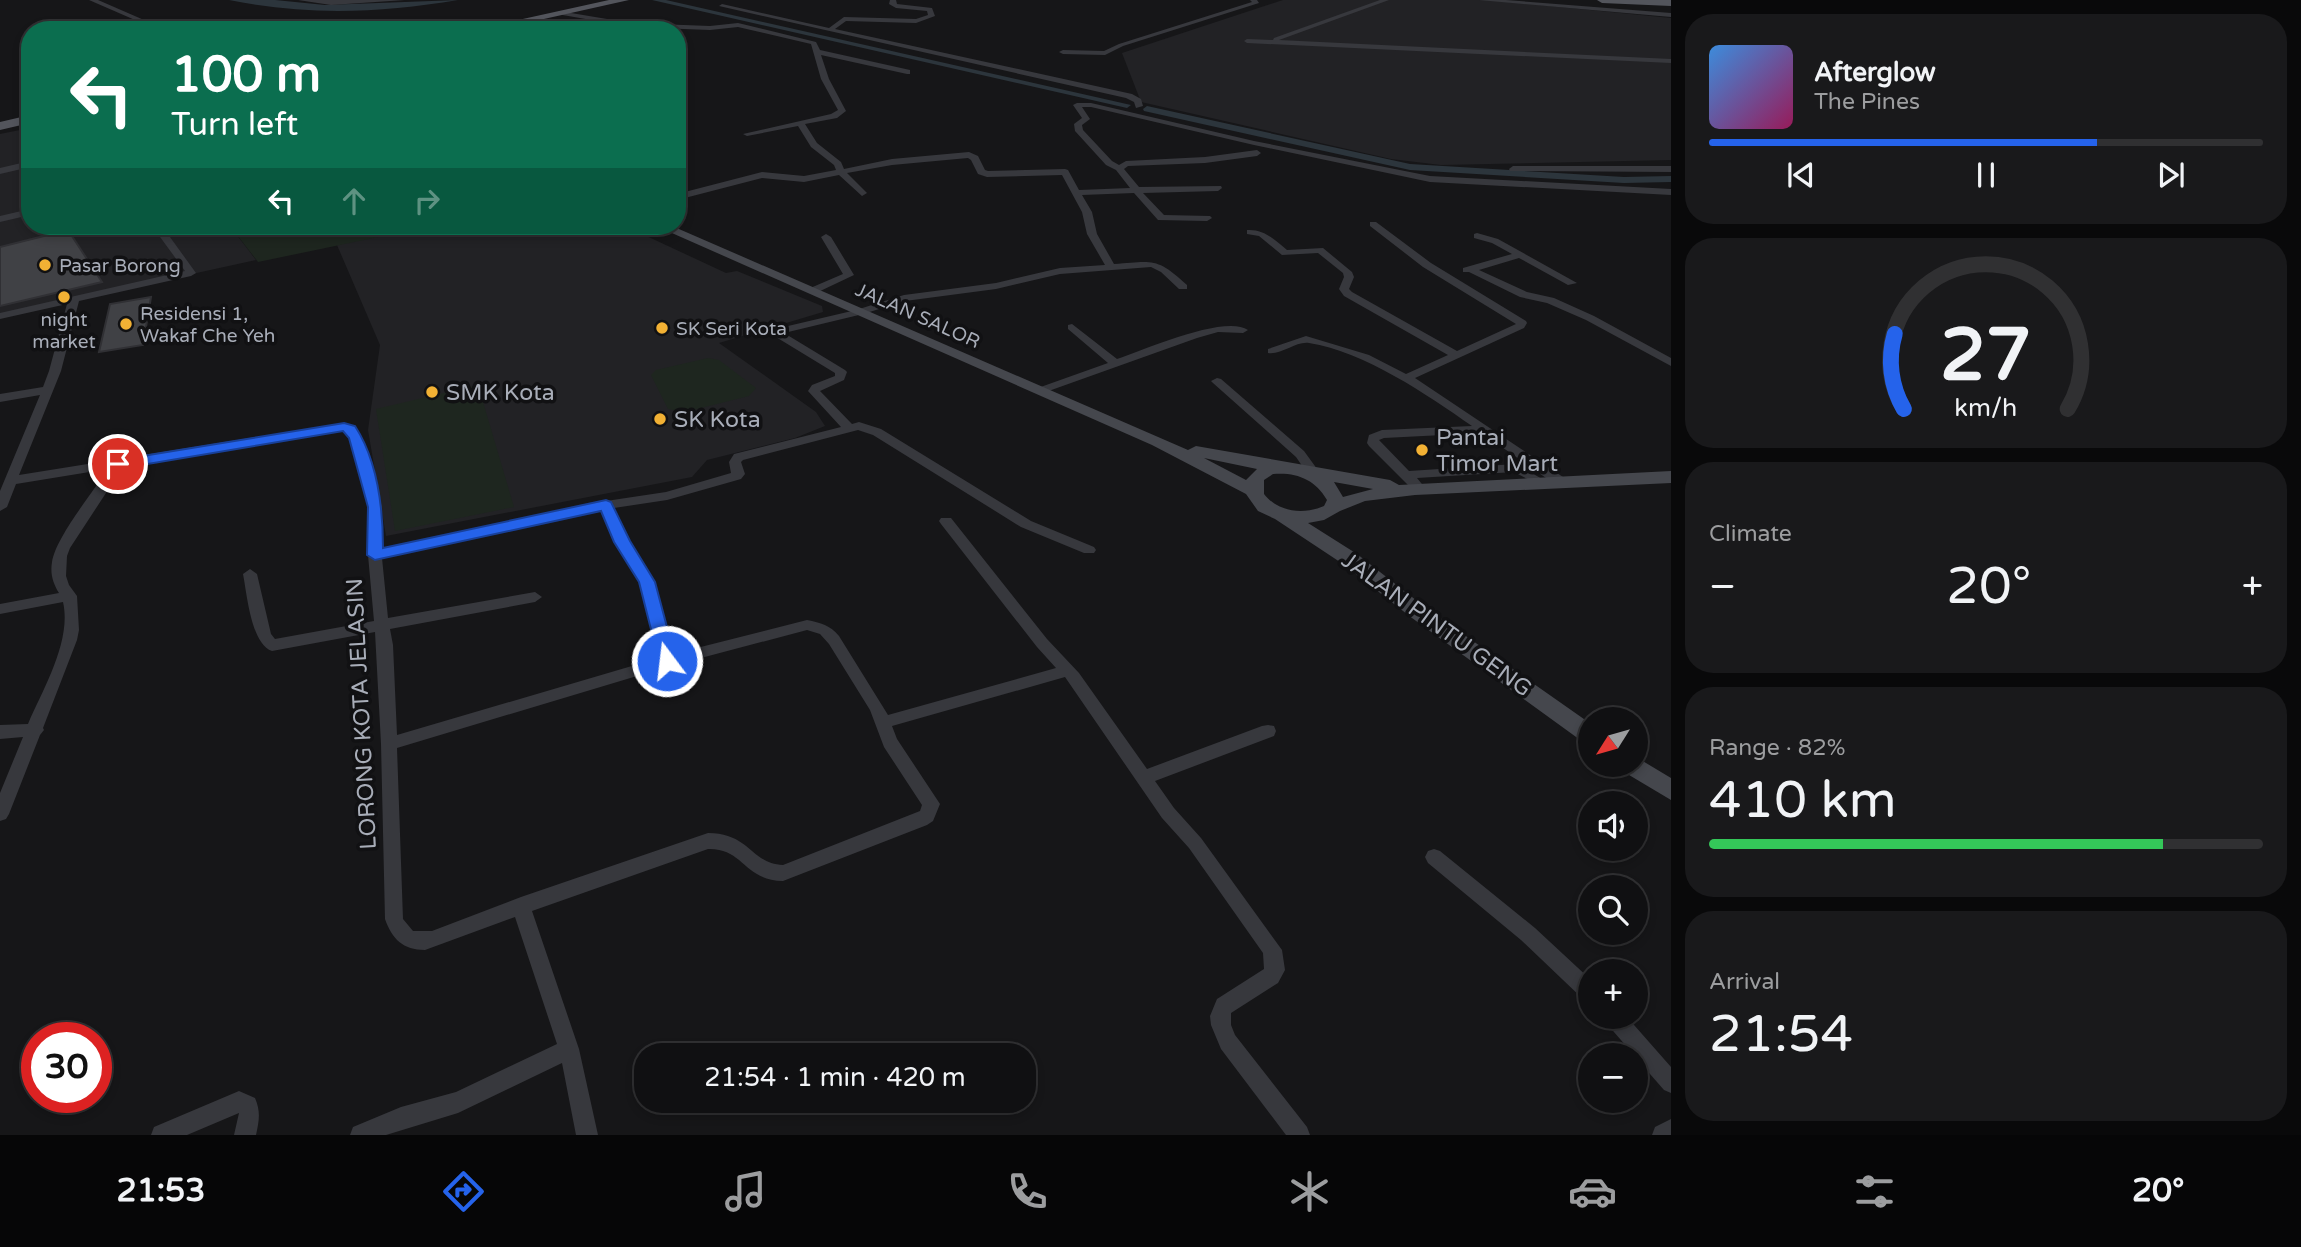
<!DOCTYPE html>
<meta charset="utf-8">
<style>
body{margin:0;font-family:"Varela Round",sans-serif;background:#19191b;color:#f1f3f6;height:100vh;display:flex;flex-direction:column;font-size:26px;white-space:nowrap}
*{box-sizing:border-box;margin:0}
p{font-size:23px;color:#9c9d9f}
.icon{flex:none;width:38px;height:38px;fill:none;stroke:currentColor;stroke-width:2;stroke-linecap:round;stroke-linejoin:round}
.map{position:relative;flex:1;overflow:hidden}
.details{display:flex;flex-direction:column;gap:14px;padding:14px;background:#09090a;width:630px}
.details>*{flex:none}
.top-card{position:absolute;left:21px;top:21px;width:665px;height:214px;border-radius:28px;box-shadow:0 4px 10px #0003,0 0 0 2px #303032;background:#0b6e4f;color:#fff;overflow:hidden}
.needle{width:46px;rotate:233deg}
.tools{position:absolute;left:1578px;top:707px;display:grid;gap:14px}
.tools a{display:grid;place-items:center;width:70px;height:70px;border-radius:50%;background:#101012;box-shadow:0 4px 10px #0003,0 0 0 2px #303032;font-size:35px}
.speed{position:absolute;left:21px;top:1022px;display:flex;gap:14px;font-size:35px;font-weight:700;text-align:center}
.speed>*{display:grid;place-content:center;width:91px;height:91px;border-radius:50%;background:#101012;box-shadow:0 4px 10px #0003,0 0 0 2px #303032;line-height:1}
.speed .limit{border:10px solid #d22;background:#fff;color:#111}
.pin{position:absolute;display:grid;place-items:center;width:60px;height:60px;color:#fff;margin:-30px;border:4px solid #fff;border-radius:50%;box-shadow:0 2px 7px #0007}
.me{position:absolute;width:77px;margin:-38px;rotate:345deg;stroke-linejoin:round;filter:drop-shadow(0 0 5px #0008)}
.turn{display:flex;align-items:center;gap:24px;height:147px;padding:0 35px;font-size:32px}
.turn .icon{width:91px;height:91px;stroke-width:2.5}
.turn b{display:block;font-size:49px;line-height:60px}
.lanes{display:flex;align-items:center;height:66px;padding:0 35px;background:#0003;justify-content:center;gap:35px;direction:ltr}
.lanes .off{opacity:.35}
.big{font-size:52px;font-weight:600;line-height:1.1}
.details .tile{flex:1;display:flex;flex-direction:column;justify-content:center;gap:10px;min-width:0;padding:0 24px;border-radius:28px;background:#19191b}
.details .dial{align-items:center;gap:0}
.dial svg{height:182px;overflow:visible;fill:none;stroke:#303032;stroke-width:7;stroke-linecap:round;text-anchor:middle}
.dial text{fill:#f1f3f6;stroke:none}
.song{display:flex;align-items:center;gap:21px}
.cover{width:84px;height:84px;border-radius:10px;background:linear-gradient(135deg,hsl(210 70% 55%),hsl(330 70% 35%))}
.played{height:7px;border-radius:4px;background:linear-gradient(90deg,#2563eb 70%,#303032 70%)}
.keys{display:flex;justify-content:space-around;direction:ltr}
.heat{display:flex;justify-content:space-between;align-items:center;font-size:38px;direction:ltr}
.charge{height:10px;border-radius:5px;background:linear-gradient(90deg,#34c759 82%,#303032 0)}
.trip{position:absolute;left:634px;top:1043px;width:402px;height:70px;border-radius:28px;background:#101012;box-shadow:0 4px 10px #0003,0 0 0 2px #303032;font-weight:600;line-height:70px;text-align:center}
.dock{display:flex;height:112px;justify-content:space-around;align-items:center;background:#060607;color:#9c9d9f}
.dock .icon{width:49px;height:49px}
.dock .on{color:#2563eb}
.dock b{font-size:32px;color:#f1f3f6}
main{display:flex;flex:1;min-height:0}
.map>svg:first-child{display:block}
.built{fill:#222225}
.green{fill:#1e261f}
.water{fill:#2c353c}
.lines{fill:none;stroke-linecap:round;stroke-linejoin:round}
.canal{fill:#2c353c;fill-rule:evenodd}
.building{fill:#404145;stroke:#303034;stroke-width:2}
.street{fill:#37383d;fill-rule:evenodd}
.secondary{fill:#45474d;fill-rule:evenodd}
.primary{fill:#53555c;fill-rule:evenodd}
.route{fill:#2563eb;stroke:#184099;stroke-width:2}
.poi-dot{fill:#f2b134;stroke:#111113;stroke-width:2.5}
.labels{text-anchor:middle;stroke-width:7;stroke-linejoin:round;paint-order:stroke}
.far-poi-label{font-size:19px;fill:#a8adb8;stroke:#111113;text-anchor:start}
.far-street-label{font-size:19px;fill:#a8adb8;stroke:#111113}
.poi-label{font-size:23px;fill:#a8adb8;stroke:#111113;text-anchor:start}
.street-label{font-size:23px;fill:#a8adb8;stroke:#111113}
</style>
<main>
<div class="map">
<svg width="1671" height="1135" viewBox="0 0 1671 1135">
<rect width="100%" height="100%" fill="#161618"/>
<!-- built -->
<g class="built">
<polygon points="1283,0 1489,0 1671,18 1671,160 1441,165 1391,159 1141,102 1122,53"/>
<polygon points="30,128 30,226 230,226 256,260 0,316 0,134"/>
<polygon points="425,226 625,226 726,273 737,271 822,306 823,312 719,343 816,412 825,426 795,438 707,460 692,477 386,536 368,430 380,345 337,245"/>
</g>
<!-- green -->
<g class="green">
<polygon points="230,226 414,226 417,229 258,262"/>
<polygon points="708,358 719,360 756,388 749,396 685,412 668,409 651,375 656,370"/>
<polygon points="478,385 514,507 395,531 376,409"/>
</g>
<!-- water -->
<path class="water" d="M 229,0 L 275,0 L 325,5 L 458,0 C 381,13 306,16 229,0 Z"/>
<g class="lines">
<!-- canal -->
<g class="canal">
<polygon points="652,0 666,0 1131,105 1127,108"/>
<polygon points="1147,106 1410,164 1624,177 1671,176 1671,182 1624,183 1410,170 1144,111 1143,109"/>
</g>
</g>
<!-- building -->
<g class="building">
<polygon points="68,230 102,282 0,306 0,247"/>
<polygon points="151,297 143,345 99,352 110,304"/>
</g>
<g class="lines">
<!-- street -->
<g class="street">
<polygon points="89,0 98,0 167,30 158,30"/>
<polygon points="298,0 405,0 331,5"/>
<polygon points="890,0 896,0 897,4 932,8 935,16 916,23 846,21 835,29 1132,94 1141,99 1143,106 1136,108 1134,102 1126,98 719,6 722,4 829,28 844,17 916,19 928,15 927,11 896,8 889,4"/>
<polygon points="1250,0 1257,0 1259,3 1123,46 1105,55 1063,54 1059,52 1063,50 1104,51 1119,44 1252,2"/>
<polygon points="1380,0 1389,0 1279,40 1671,59 1671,63 1247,43 1244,41 1247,39 1273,40 1274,38"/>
<polygon points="1479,0 1506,0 1671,13 1671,17"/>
<path d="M 559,11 L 631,23 L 710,26 L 738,23 L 816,42 L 820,50 L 910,70 L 910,74 L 907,74 L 821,55 L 829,79 L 846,111 L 837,118 L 805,124 L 817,143 L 841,162 L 844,169 L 892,159 L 969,152 L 978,156 L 985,170 L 988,171 L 1065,169 L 1068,170 L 1079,190 L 1130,188 L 1116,170 L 1106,165 L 1075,131 L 1074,124 L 1082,118 L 1073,105 L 1077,103 L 1091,103 L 1254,141 L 1430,176 L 1671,189 L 1671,195 L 1430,182 L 1254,145 L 1091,107 L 1082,107 L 1090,119 L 1082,125 L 1083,130 L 1112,161 L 1119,165 L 1126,161 L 1205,157 L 1257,150 L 1261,153 L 1257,156 L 1205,163 L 1128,166 L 1124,169 L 1139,187 L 1221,186 L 1222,188 L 1218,191 L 1143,193 L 1164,215 L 1210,216 L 1212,218 L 1207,221 L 1158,220 L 1134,193 L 1082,195 L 1092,212 L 1097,234 L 1114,264 C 1153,261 1157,257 1187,285 L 1187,289 L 1179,289 L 1161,272 L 1151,267 L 1060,274 L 996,289 L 905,301 L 863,314 L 784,333 L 845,370 L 847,372 L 844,380 L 820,391 L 852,424 L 859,422 L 881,429 L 1031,521 L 1094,547 L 1096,550 L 1094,553 L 1084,553 L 1021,527 L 873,435 L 858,430 L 743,460 L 741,462 L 745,474 L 741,479 L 667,500 L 614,508 L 629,542 L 654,582 L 673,654 L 807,620 C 821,623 830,625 839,636 L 888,715 L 1056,668 L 1037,647 L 941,524 L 939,521 L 941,518 L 951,518 L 1047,639 L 1079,673 L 1147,769 L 1262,726 L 1268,725 L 1274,726 L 1276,731 L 1274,736 L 1155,781 L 1174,808 L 1201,838 L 1282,950 L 1285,970 L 1278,983 L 1231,1013 L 1231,1025 L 1235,1035 L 1307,1127 L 1310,1135 L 1286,1135 L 1221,1049 L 1211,1025 L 1210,1016 L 1217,999 L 1264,969 L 1263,953 L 1189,848 L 1162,818 L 1065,677 L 892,726 L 897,739 L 940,804 L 933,821 L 927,825 L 783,881 C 743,880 744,848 708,849 L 532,911 L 579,1049 L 598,1135 L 576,1135 L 562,1063 L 458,1113 L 386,1135 L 350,1135 L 353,1127 L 401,1107 L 456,1092 L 557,1044 L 515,917 L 425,950 C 403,950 392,939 385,919 L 381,744 L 375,632 L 272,651 C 251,644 247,594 243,574 L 250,569 L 257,574 L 271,634 L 275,639 L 374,621 L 368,555 L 368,507 L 350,438 L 343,431 L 123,467 L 70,548 L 67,556 L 66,576 L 69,585 L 77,596 L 79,630 L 77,640 L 43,728 L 44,730 L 40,735 L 9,814 L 6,819 L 0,821 L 0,793 L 23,737 L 0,739 L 0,725 L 28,724 C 43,689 72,641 63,602 L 0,614 L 0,604 L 59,593 C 53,583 50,574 52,562 C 56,537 93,492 108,469 L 16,484 L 7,507 L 0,511 L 0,491 L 40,395 L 0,402 L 0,394 L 43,387 L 49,371 L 67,304 L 0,319 L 0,313 L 185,271 L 152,226 L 162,226 L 196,273 L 191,276 L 79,301 L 61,371 L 19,475 L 344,423 L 354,426 L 362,438 L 382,507 L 382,549 L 606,501 L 666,492 L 731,473 L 729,462 L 734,454 L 841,427 L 808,391 L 812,385 L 835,376 L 835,373 L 771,334 L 771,330 L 856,310 L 904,295 L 996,283 L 1060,268 L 1105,265 L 1087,234 L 1082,212 L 1062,175 L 987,177 L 978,174 L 971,160 L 968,158 L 892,165 L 847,173 L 867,193 L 862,196 L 839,175 L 804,182 L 762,178 L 677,200 L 677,194 L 762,172 L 804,176 L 836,170 L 834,165 L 811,147 L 798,126 L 747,136 L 743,134 L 831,114 L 838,110 L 821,79 L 811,44 L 738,27 L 710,30 L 631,27 L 557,14 ZM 602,510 L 615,542 L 640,582 L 659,658 L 397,735 L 393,645 L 390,629 L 535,602 L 542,597 L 535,592 L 388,618 L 382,558 ZM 807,630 L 820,634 L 829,644 L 870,710 L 884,747 L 922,805 L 920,811 L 783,865 C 751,864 750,833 708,833 L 521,897 L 432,931 L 413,931 L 403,919 L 397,748 L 667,667 Z"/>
<polygon points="30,161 30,167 0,174 0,168"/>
<polygon points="1513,166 1671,166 1671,172 1510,171 1509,169"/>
<polygon points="30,209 30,215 0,222 0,216"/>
<path d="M 1370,222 L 1376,222 L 1431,263 L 1526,321 L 1527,323 L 1524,328 L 1415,378 L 1566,479 L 1567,482 L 1566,485 L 1556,485 L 1482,433 L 1384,438 L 1379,440 L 1409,471 L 1516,464 L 1549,483 L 1543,487 L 1514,472 L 1417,478 L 1426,489 L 1425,492 L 1415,492 L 1369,446 L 1367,443 L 1369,435 L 1382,430 L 1472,426 C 1426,394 1365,352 1309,343 C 1296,341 1282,355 1268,353 L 1268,349 L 1306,336 L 1369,355 L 1406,374 L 1448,355 L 1344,296 L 1339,289 L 1344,277 L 1343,273 L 1318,253 L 1282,255 L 1259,236 L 1247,234 L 1247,230 C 1264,229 1274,239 1287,250 L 1323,248 L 1352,272 L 1354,277 L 1349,289 L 1352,292 L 1457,351 L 1516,324 L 1423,267 L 1370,226 Z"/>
<polygon points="1477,233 1498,239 1577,283 1568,285 1519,258 1479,270 1527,292 1554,298 1594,316 1671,358 1671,366 1586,320 1547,303 1520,297 1469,272 1463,272 1463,268 1512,254 1492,243 1474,238 1474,234"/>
<polygon points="826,234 831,237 854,275 816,293 808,293 808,289 843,274 821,237"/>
<path d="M 1072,324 L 1117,359 C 1144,350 1225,314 1248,330 L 1243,333 L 1218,332 L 1197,338 L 1043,393 L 1035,393 L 1035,389 L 1108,363 L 1068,329 L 1068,325 Z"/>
<polygon points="1217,378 1221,379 1304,451 1320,473 1319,476 1309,476 1296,457 1213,383 1211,381"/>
<polygon points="1434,849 1440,851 1535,928 1591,980 1591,1003 1584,1000 1521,940 1428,863 1425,857 1428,851"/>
<polygon points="1604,1017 1627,1017 1671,1067 1671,1093 1664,1090 1636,1058 1636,1055 1634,1055 1607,1024"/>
<path d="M 239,1091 L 255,1098 C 261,1112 259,1121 256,1135 L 234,1135 L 239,1113 L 187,1135 L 151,1135 L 154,1127 Z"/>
<polygon points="1671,1119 1671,1135 1652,1135 1655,1127"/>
</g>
<!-- secondary -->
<g class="secondary">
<path d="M 656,226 L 672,226 L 1188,450 L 1196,446 L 1390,480 L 1399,485 L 1671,471 L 1671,483 L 1415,495 L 1365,501 L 1340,511 L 1324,520 L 1308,523 L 1357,554 L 1426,608 L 1591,724 L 1591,745 L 1583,742 L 1412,618 L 1343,564 L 1275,519 L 1258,511 L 1246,494 L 1152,445 ZM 1204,458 L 1257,469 L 1246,480 ZM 1273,474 C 1296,472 1315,479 1327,500 L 1324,506 C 1303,515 1278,512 1264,494 L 1264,480 ZM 1334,482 L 1373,489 L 1343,497 Z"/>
<polygon points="1636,757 1671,778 1671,800 1624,772 1621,765 1636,765"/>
</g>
<!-- primary -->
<g class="primary">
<polygon points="609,0 629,0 495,30 473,30"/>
<polygon points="1597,0 1671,0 1671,6 1602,3"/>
<polygon points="30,115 30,123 0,130 0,122"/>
</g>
</g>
<!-- route -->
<path class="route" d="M 344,423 L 355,426 C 377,460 383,507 383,548 L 606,500 L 611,502 L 630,541 L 655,582 L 676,661 L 674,665 L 661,665 L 659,661 L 639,582 L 614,542 L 601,511 L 375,560 L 367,555 L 368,507 L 349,438 L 343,431 L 118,469 L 111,464 L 118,460 Z"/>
<!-- markers -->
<g class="poi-dot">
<circle cx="45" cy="265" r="7"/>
<circle cx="64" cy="297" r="7"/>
<circle cx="126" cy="324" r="7"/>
<circle cx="662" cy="328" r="7"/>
<circle cx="432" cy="392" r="7"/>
<circle cx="660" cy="419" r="7"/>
<circle cx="1422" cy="450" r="7"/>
</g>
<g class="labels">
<!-- far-poi labels -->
<g class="far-poi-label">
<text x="59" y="272">Pasar Borong</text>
<text x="140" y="320">Residensi 1,<tspan x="140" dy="22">Wakaf Che Yeh</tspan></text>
<text x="64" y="326" text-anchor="middle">night<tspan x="64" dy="22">market</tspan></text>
<text x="676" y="335">SK Seri Kota</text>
</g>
<!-- far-street labels -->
<g class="far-street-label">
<text transform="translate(918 315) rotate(24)" y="7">JALAN SALOR</text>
</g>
<!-- poi labels -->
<g class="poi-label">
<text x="446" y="400">SMK Kota</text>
<text x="674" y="427">SK Kota</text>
<text x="1436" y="445">Pantai<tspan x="1436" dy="26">Timor Mart</tspan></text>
</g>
<!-- street labels -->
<g class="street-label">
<text transform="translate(1437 624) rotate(36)" y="8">JALAN PINTU GENG</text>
<text transform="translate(361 714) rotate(-93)" y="8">LORONG KOTA JELASIN</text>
</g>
</g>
</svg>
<div class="tools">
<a><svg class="needle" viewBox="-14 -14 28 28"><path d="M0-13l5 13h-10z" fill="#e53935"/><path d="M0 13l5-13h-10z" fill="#9c9d9f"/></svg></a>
<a><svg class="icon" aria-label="sound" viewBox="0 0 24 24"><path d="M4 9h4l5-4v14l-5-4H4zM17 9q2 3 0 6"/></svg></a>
<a><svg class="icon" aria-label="search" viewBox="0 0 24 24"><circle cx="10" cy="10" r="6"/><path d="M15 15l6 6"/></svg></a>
<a>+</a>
<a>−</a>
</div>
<div class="speed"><div class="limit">30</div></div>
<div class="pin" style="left:118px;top:464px;background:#d93025"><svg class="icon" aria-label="arrive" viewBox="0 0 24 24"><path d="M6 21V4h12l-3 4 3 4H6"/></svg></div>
<svg class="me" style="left:667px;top:661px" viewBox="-20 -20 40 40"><circle r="17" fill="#2563eb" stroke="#fff" stroke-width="3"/><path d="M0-11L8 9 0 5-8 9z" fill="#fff"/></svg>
<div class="trip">21:54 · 1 min · 420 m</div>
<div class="top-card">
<div class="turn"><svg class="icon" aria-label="left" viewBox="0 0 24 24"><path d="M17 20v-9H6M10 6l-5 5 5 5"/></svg><div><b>100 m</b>Turn left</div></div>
<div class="lanes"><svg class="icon" aria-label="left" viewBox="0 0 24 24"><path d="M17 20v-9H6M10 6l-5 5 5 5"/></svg><svg class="icon off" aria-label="ahead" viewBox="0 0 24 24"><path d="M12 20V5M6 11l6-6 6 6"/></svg><svg class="icon off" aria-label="right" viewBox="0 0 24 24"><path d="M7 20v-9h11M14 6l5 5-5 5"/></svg></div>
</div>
</div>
<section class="details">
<div class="tile">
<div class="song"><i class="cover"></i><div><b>Afterglow</b><p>The Pines</p></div></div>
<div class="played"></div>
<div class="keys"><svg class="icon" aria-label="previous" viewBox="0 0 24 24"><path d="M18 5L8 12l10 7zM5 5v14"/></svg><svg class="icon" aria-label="pause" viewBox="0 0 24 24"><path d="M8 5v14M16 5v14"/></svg><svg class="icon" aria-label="next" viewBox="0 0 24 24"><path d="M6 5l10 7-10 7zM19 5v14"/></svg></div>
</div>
<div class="tile dial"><svg viewBox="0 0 100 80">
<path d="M14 69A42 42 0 1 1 86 69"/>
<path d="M14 69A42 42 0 0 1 10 36" stroke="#2563eb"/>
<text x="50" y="56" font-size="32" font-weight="700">27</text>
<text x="50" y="72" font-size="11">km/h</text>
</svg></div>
<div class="tile"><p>Climate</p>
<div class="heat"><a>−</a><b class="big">20°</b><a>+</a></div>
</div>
<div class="tile"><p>Range · 82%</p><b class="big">410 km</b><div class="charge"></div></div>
<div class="tile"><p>Arrival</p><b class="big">21:54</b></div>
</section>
</main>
<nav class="dock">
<b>21:53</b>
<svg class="icon on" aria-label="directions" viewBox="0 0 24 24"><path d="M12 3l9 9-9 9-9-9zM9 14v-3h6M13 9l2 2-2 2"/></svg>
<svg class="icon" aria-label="music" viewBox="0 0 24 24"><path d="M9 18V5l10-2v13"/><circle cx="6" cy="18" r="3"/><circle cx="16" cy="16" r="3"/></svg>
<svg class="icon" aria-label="phone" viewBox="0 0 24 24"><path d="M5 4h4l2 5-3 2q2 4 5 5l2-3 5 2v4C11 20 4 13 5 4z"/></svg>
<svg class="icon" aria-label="climate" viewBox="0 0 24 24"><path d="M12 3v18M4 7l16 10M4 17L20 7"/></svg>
<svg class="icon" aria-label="car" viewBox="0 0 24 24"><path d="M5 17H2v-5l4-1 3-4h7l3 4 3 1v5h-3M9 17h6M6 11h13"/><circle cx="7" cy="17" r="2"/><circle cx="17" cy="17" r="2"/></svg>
<svg class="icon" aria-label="filters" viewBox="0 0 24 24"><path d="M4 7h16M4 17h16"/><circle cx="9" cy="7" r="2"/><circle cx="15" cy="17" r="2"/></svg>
<b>20°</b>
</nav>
